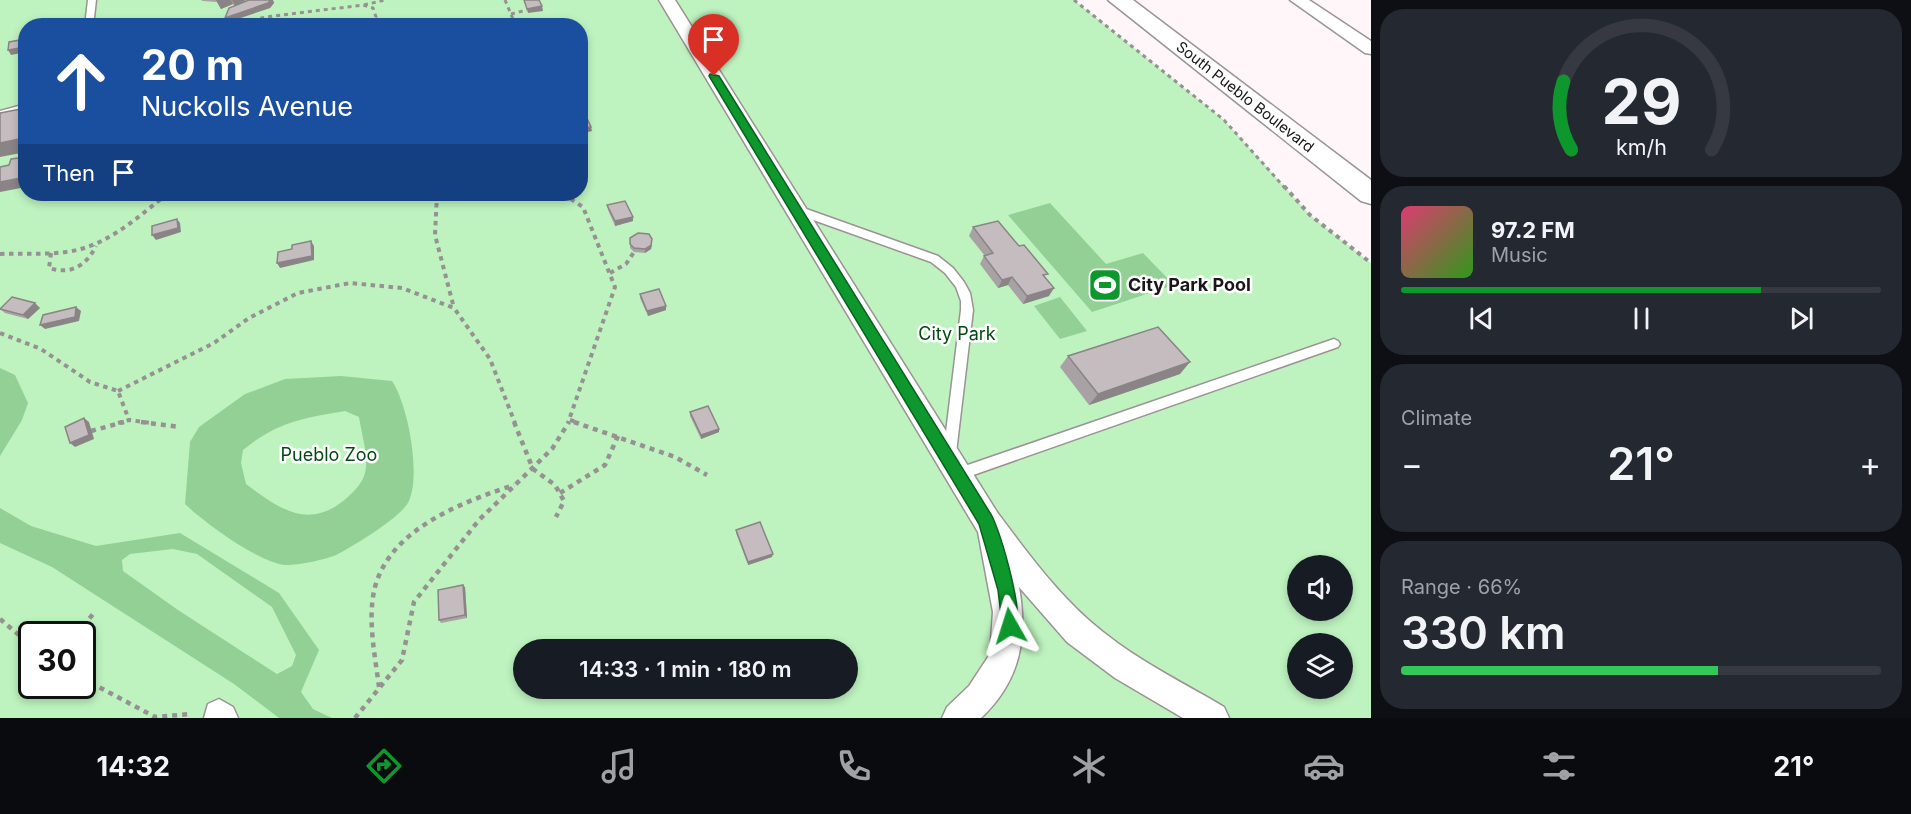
<!DOCTYPE html>
<meta charset="utf-8">
<style>
body{margin:0;font-family:Inter,sans-serif;background:#242831;color:#f1f3f6;height:100vh;display:flex;flex-direction:column;font-size:22px;white-space:nowrap}
*{box-sizing:border-box;margin:0}
p{font-size:20px;color:#9ea1a6}
.icon{flex:none;width:33px;height:33px;fill:none;stroke:currentColor;stroke-width:2;stroke-linecap:round;stroke-linejoin:round}
.map{position:relative;flex:1;overflow:hidden}
.drawer{display:flex;flex-direction:column;gap:9px;padding:9px;background:#0d0f14;width:540px}
.drawer>*{flex:none}
.guide{position:absolute;left:18px;top:18px;width:570px;height:183px;border-radius:24px;box-shadow:0 3px 9px #0003;background:#1a4fa0;color:#fff;overflow:hidden}
.buttons{position:absolute;left:1287px;top:555px;display:grid;gap:12px}
.buttons a{display:grid;place-items:center;width:66px;height:66px;border-radius:50%;background:#171b24;box-shadow:0 3px 9px #0003;font-size:30px}
.speed{position:absolute;left:18px;top:621px;display:flex;gap:12px;font-size:30px;font-weight:700;text-align:center}
.speed>*{display:grid;place-content:center;width:78px;height:78px;border-radius:50%;background:#171b24;box-shadow:0 3px 9px #0003;line-height:1}
.speed .limit{border:3px solid #111;border-radius:9px;background:#fff;color:#111}
.pin{position:absolute;display:grid;place-items:center;width:51px;height:51px;color:#fff;margin:-62px -26px;border-radius:50% 50% 50% 0;rotate:-45deg;box-shadow:0 0 6px #0007}
.pin .icon{rotate:45deg}
.me{position:absolute;width:66px;margin:-33px;rotate:354deg;stroke-linejoin:round;filter:drop-shadow(0 0 4px #0008)}
.turn{display:flex;align-items:center;gap:21px;height:126px;padding:0 24px;font-size:27px}
.turn .icon{width:78px;height:78px;stroke-width:2.5}
.turn b{display:block;font-size:42px;line-height:51px}
.then{display:flex;align-items:center;height:57px;padding:0 24px;background:#0003;gap:12px;font-size:22px}
.big{font-size:45px;font-weight:600;line-height:1.1}
.drawer .widget{flex:1;display:flex;flex-direction:column;justify-content:center;gap:9px;min-width:0;padding:0 21px;border-radius:24px;background:#242831}
.drawer .dial{align-items:center;gap:0}
.dial svg{height:156px;overflow:visible;fill:none;stroke:#363941;stroke-width:7;stroke-linecap:round;text-anchor:middle}
.dial text{fill:#f1f3f6;stroke:none}
.song{display:flex;align-items:center;gap:18px}
.cover{width:72px;height:72px;border-radius:9px;background:linear-gradient(135deg,hsl(340 70% 55%),hsl(110 70% 35%))}
.played{height:6px;border-radius:3px;background:linear-gradient(90deg,#0d972d 75%,#363941 75%)}
.keys{display:flex;justify-content:space-around;direction:ltr}
.heat{display:flex;justify-content:space-between;align-items:center;font-size:33px;direction:ltr}
.charge{height:9px;border-radius:4px;background:linear-gradient(90deg,#34c759 66%,#363941 0)}
.trip{position:absolute;left:513px;top:639px;width:345px;height:60px;border-radius:30px;background:#171b24;box-shadow:0 3px 9px #0003;font-weight:600;line-height:60px;text-align:center}
.tabs{display:flex;height:96px;justify-content:space-around;align-items:center;background:#090b0e;color:#9ea1a6}
.tabs .icon{width:42px;height:42px}
.tabs .selected{color:#0d972d}
.tabs b{font-size:27px;color:#f1f3f6}
main{display:flex;flex:1;min-height:0}
.map>svg:first-child{display:block}
.green{fill:#bef3bf;fill-rule:evenodd}
.water{fill:#93d095;fill-rule:evenodd}
.lines{fill:none;stroke-linecap:round;stroke-linejoin:round}
.service-casing{stroke:#9b9396;stroke-width:3}
.minor-casing{stroke:#9b9396;stroke-width:3}
.primary-casing{stroke:#9b9396;stroke-width:3}
.path-far2{stroke:#969193;stroke-width:3;stroke-dasharray:4 4;stroke-linecap:butt}
.path-far1{stroke:#969193;stroke-width:4;stroke-dasharray:4.5 4.5;stroke-linecap:butt}
.path{stroke:#969193;stroke-width:4.5;stroke-dasharray:5 5;stroke-linecap:butt}
.service{fill:#fff;fill-rule:evenodd}
.minor{fill:#fff;fill-rule:evenodd}
.primary{fill:#fff;fill-rule:evenodd}
.wall{fill:#a9a2a4}
.shaded-wall{fill:#8a8486}
.building{fill:#c5bcbf;stroke:#8a8486;stroke-width:1.5}
.route{fill:#0d972d;stroke:#08621d;stroke-width:1.5}
.labels{text-anchor:middle;stroke-width:5;stroke-linejoin:round;paint-order:stroke}
.far-street-label{font-size:15px;fill:#191617;stroke:#fff}
.poi-label{font-size:18px;font-weight:bold;fill:#191617;stroke:#fff;text-anchor:start}
.park-label{font-size:18px;fill:#044912;stroke:#fff}
</style>
<main>
<div class="map">
<svg width="1371" height="718" viewBox="0 0 1371 718">
<rect width="100%" height="100%" fill="#fef6f9"/>
<!-- green -->
<path class="green" d="M 0,0 L 1074,0 L 1224,120 L 1310,215 L 1371,263 L 1371,718 L 0,718 ZM 26,26 L 580,26 L 580,194 L 26,194 ZM 1298,566 L 1342,566 L 1342,610 L 1298,610 ZM 32,634 L 82,634 L 82,686 L 32,686 ZM 1298,644 L 1342,644 L 1342,688 L 1298,688 ZM 524,650 L 848,650 L 848,688 L 524,688 Z"/>
<!-- water -->
<g class="water">
<polygon points="1050,203 1106,264 1143,253 1174,285 1092,312 1008,215"/>
<polygon points="1060,297 1087,331 1060,339 1034,306"/>
<polygon points="0,368 15,375 28,403 22,420 0,456"/>
<path d="M 341,376 L 392,381 C 408,405 421,474 409,501 C 402,517 352,547 336,555 C 324,560 299,565 286,565 C 259,563 205,523 185,504 L 190,442 L 199,427 L 245,394 L 285,379 ZM 345,411 L 359,417 C 361,431 366,447 366,462 C 367,476 360,485 351,494 C 312,532 282,511 246,484 L 241,463 L 243,450 C 277,422 303,418 345,411 Z"/>
<path d="M 0,508 L 31,526 L 96,546 L 180,533 L 279,593 L 319,650 L 301,692 L 313,709 L 332,718 L 279,718 L 234,684 L 52,567 L 0,543 ZM 173,549 L 197,554 L 272,607 L 296,655 L 292,666 L 277,674 L 178,610 L 123,571 L 122,560 L 130,554 Z"/>
</g>
<g class="lines">
<defs>
<g id="service">
<polygon points="88,0 96,0 93,26 85,26"/>
<polygon points="26,104 26,110 0,117 0,111"/>
<polygon points="795,205 938,256 953,268 964,282 970,293 973,310 955,461 950,463 945,461 943,457 961,310 961,301 956,287 945,273 931,262 791,212 790,209"/>
<polygon points="1334,339 1338,341 1340,344 1338,347 959,480 954,478 952,474 954,470 959,468"/>
</g>
<g id="minor">
<path d="M 659,0 L 675,0 L 997,512 C 1029,555 1061,599 1103,632 C 1140,662 1184,683 1224,707 L 1229,718 L 1183,718 L 1115,678 L 1067,642 L 1019,587 C 1028,639 1020,681 981,718 L 942,718 L 947,707 L 969,686 L 990,654 L 993,612 L 978,532 Z"/>
<polygon points="1290,0 1309,0 1371,41 1371,54 1365,53"/>
<polygon points="219,699 233,707 238,718 204,718 208,704"/>
</g>
<polygon id="primary" points="1108,0 1133,0 1371,180 1371,204 1361,201"/>
</defs>
<!-- service casing -->
<use href="#service" class="service-casing"/>
<!-- minor casing -->
<use href="#minor" class="minor-casing"/>
<!-- primary casing -->
<use href="#primary" class="primary-casing"/>
<!-- path-far2 -->
<g class="path-far2">
<polyline points="505,0 516,26"/>
<polyline points="1074,0 1224,120 1285,188"/>
<polyline points="364,5 385,0"/>
<polyline points="511,14 527,10"/>
<polyline points="247,26 253,20 266,17 363,5 373,8 376,17 374,26"/>
</g>
<!-- path-far1 -->
<g class="path-far1">
<polyline points="1284,186 1310,215 1371,263"/>
<polyline points="437,194 435,235 454,308"/>
<polyline points="563,194 583,207 615,287 568,423"/>
<path d="M 51,253 L 49,268 C 71,275 86,266 96,246"/>
<path d="M 0,254 C 22,253 44,255 66,252 C 106,247 137,218 167,194"/>
<polyline points="610,273 626,264 634,252"/>
<polyline points="0,333 41,349 90,382 118,391 129,420"/>
<polyline points="118,391 214,343 249,318 298,293 350,283 402,288 454,308 490,359 515,423"/>
<polyline points="570,420 579,423"/>
<polyline points="118,423 129,420 151,423"/>
</g>
<!-- path -->
<g class="path">
<polyline points="141,422 180,427"/>
<polyline points="514,422 533,469 555,485 564,501 556,517"/>
<polyline points="574,422 675,457 707,475"/>
<polyline points="91,431 124,422"/>
<polyline points="560,493 605,465 618,436"/>
<polyline points="0,619 32,646"/>
<polyline points="77,634 93,614"/>
<polyline points="82,678 155,717 191,714"/>
<path d="M 379,687 C 375,655 367,618 375,587 C 391,528 463,502 514,485"/>
<polyline points="355,718 402,660 414,602 479,520 552,449 569,422"/>
</g>
<!-- service -->
<use href="#service" class="service"/>
<!-- minor -->
<use href="#minor" class="minor"/>
<!-- primary -->
<use href="#primary" class="primary"/>
</g>
<!-- wall -->
<g class="wall">
<polygon points="201,0 246,0 240,3 249,0 273,0 274,3 270,8 228,22 235,6 233,4 221,9 217,2 203,1"/>
<polygon points="607,205 633,221 615,226 608,210"/>
<polygon points="973,227 1046,278 1049,296 1023,304 1008,285 998,288 980,264 984,256 985,256 969,236"/>
<polygon points="630,238 652,244 651,249 645,253 634,252 630,248"/>
<polygon points="640,294 666,310 648,316 640,298"/>
<polygon points="40,308 28,319 5,313 0,309"/>
<polygon points="1068,356 1180,374 1089,405 1060,367"/>
<polygon points="690,412 719,432 701,439 690,416"/>
<polygon points="736,530 772,557 748,565 736,533"/>
<polygon points="465,587 467,618 441,623 439,620"/>
</g>
<!-- shaded-wall -->
<g class="shaded-wall">
<polygon points="216,0 231,0 233,4 221,9"/>
<polygon points="232,0 246,0 235,6"/>
<polygon points="271,0 273,0 274,3 270,8 228,22 225,18"/>
<polygon points="542,6 543,11 528,13 527,9"/>
<polygon points="26,47 26,52 11,55 8,50"/>
<polygon points="591,127 592,131 580,134 580,129"/>
<polygon points="26,132 26,152 0,157 0,143"/>
<polygon points="26,177 26,187 0,192 0,182"/>
<polygon points="633,217 633,221 615,226 615,221"/>
<polygon points="177,219 180,223 181,232 156,240 152,235"/>
<polygon points="652,239 652,244 651,249 645,253 645,249"/>
<polygon points="311,241 314,246 314,260 280,268 277,263"/>
<polygon points="1012,277 1008,285 998,288 1002,280"/>
<polygon points="1054,288 1049,296 1023,304 1027,296"/>
<polygon points="35,303 40,308 28,319 23,315"/>
<polygon points="666,306 666,310 648,316 647,311"/>
<polygon points="76,307 81,311 79,321 45,329 40,325"/>
<polygon points="1190,362 1180,374 1089,405 1098,394"/>
<polygon points="84,418 89,422 94,439 75,447 70,443"/>
<polygon points="719,429 719,432 701,439 701,435"/>
<polygon points="773,554 772,557 748,565 748,562"/>
<polygon points="463,585 465,587 467,618 465,615"/>
</g>
<!-- building -->
<g class="building">
<polygon points="249,0 271,0 268,3 225,18 229,8"/>
<polygon points="524,0 539,0 542,6 527,9"/>
<polygon points="26,39 26,47 8,50 9,42"/>
<polygon points="26,108 26,132 24,138 0,143 0,113"/>
<polygon points="585,114 591,127 580,129 580,115"/>
<polygon points="26,157 26,177 0,182 0,167 9,165 11,159"/>
<polygon points="625,201 633,217 615,221 607,205"/>
<polygon points="177,219 178,228 152,235 152,226"/>
<polygon points="998,221 1019,246 1024,245 1048,274 1043,275 1054,288 1027,296 1012,277 1002,280 984,256 993,253 973,227"/>
<polygon points="638,233 649,234 652,239 651,245 645,249 634,248 630,244 630,238"/>
<polygon points="311,241 312,256 277,263 278,252 292,249 292,245"/>
<polygon points="659,289 666,306 647,311 640,294"/>
<polygon points="12,297 35,303 23,315 0,309"/>
<polygon points="76,307 75,317 40,325 43,315"/>
<polygon points="1158,327 1190,362 1098,394 1068,356"/>
<polygon points="708,406 719,429 701,435 690,412"/>
<polygon points="84,418 89,435 70,443 65,427"/>
<polygon points="760,522 773,554 748,562 736,530"/>
<polygon points="463,585 465,615 439,620 438,590"/>
</g>
<!-- route -->
<path class="route" d="M 710,74 L 719,76 L 992,516 C 1002,538 1024,612 1016,632 L 1010,635 L 1003,632 L 998,590 L 979,524 L 709,76 Z"/>
<!-- icons -->
<defs>
<symbol id="stadium-square" viewBox="-11 -11 22 22"><rect x="-9" y="-9" width="18" height="18" rx="4" fill="#0d972d" stroke="#fff"/><path d="M0-5a6.5 5 0 1 0 0 10a6.5 5 0 1 0 0-10ZM-3.5-1.8h7v3.6h-7Z" fill="#fff"/></symbol>
</defs>
<g fill-rule="evenodd">
<use href="#stadium-square" x="1086" y="266" width="38" height="38"/>
</g>
<g class="labels">
<!-- far-street labels -->
<g class="far-street-label">
<text transform="translate(1245 97) rotate(38)" y="5">South Pueblo Boulevard</text>
</g>
<!-- poi labels -->
<g class="poi-label">
<text x="1128" y="291">City Park Pool</text>
</g>
<!-- park labels -->
<g class="park-label">
<text x="957" y="340">City Park</text>
<text x="329" y="461">Pueblo Zoo</text>
</g>
</g>
</svg>
<div class="buttons">
<a><svg class="icon" aria-label="sound" viewBox="0 0 24 24"><path d="M4 9h4l5-4v14l-5-4H4zM17 9q2 3 0 6"/></svg></a>
<a><svg class="icon" aria-label="layers" viewBox="0 0 24 24"><path d="M12 4l9 5-9 5-9-5zM3 14l9 5 9-5"/></svg></a>
</div>
<div class="speed"><div class="limit">30</div></div>
<div class="pin" style="left:714px;top:76px;background:#d93025"><svg class="icon" aria-label="arrive" viewBox="0 0 24 24"><path d="M6 21V4h12l-3 4 3 4H6"/></svg></div>
<svg class="me" style="left:1010px;top:626px" viewBox="-20 -20 40 40"><path d="M0-17L14 15 0 8-14 15z" fill="#0d972d" stroke="#fff" stroke-width="4"/></svg>
<div class="trip">14:33 · 1 min · 180 m</div>
<div class="guide">
<div class="turn"><svg class="icon" aria-label="ahead" viewBox="0 0 24 24"><path d="M12 20V5M6 11l6-6 6 6"/></svg><div><b>20 m</b>Nuckolls Avenue</div></div>
<div class="then">Then<svg class="icon" aria-label="arrive" viewBox="0 0 24 24"><path d="M6 21V4h12l-3 4 3 4H6"/></svg></div>
</div>
</div>
<section class="drawer">
<div class="widget dial"><svg viewBox="0 0 100 80">
<path d="M14 69A42 42 0 1 1 86 69"/>
<path d="M14 69A42 42 0 0 1 10 34" stroke="#0d972d"/>
<text x="50" y="56" font-size="32" font-weight="700">29</text>
<text x="50" y="72" font-size="11">km/h</text>
</svg></div>
<div class="widget">
<div class="song"><i class="cover"></i><div><b>97.2 FM</b><p>Music</p></div></div>
<div class="played"></div>
<div class="keys"><svg class="icon" aria-label="previous" viewBox="0 0 24 24"><path d="M18 5L8 12l10 7zM5 5v14"/></svg><svg class="icon" aria-label="pause" viewBox="0 0 24 24"><path d="M8 5v14M16 5v14"/></svg><svg class="icon" aria-label="next" viewBox="0 0 24 24"><path d="M6 5l10 7-10 7zM19 5v14"/></svg></div>
</div>
<div class="widget"><p>Climate</p>
<div class="heat"><a>−</a><b class="big">21°</b><a>+</a></div>
</div>
<div class="widget"><p>Range · 66%</p><b class="big">330 km</b><div class="charge"></div></div>
</section>
</main>
<nav class="tabs">
<b>14:32</b>
<svg class="icon selected" aria-label="directions" viewBox="0 0 24 24"><path d="M12 3l9 9-9 9-9-9zM9 14v-3h6M13 9l2 2-2 2"/></svg>
<svg class="icon" aria-label="music" viewBox="0 0 24 24"><path d="M9 18V5l10-2v13"/><circle cx="6" cy="18" r="3"/><circle cx="16" cy="16" r="3"/></svg>
<svg class="icon" aria-label="phone" viewBox="0 0 24 24"><path d="M5 4h4l2 5-3 2q2 4 5 5l2-3 5 2v4C11 20 4 13 5 4z"/></svg>
<svg class="icon" aria-label="climate" viewBox="0 0 24 24"><path d="M12 3v18M4 7l16 10M4 17L20 7"/></svg>
<svg class="icon" aria-label="car" viewBox="0 0 24 24"><path d="M5 17H2v-5l4-1 3-4h7l3 4 3 1v5h-3M9 17h6M6 11h13"/><circle cx="7" cy="17" r="2"/><circle cx="17" cy="17" r="2"/></svg>
<svg class="icon" aria-label="filters" viewBox="0 0 24 24"><path d="M4 7h16M4 17h16"/><circle cx="9" cy="7" r="2"/><circle cx="15" cy="17" r="2"/></svg>
<b>21°</b>
</nav>
